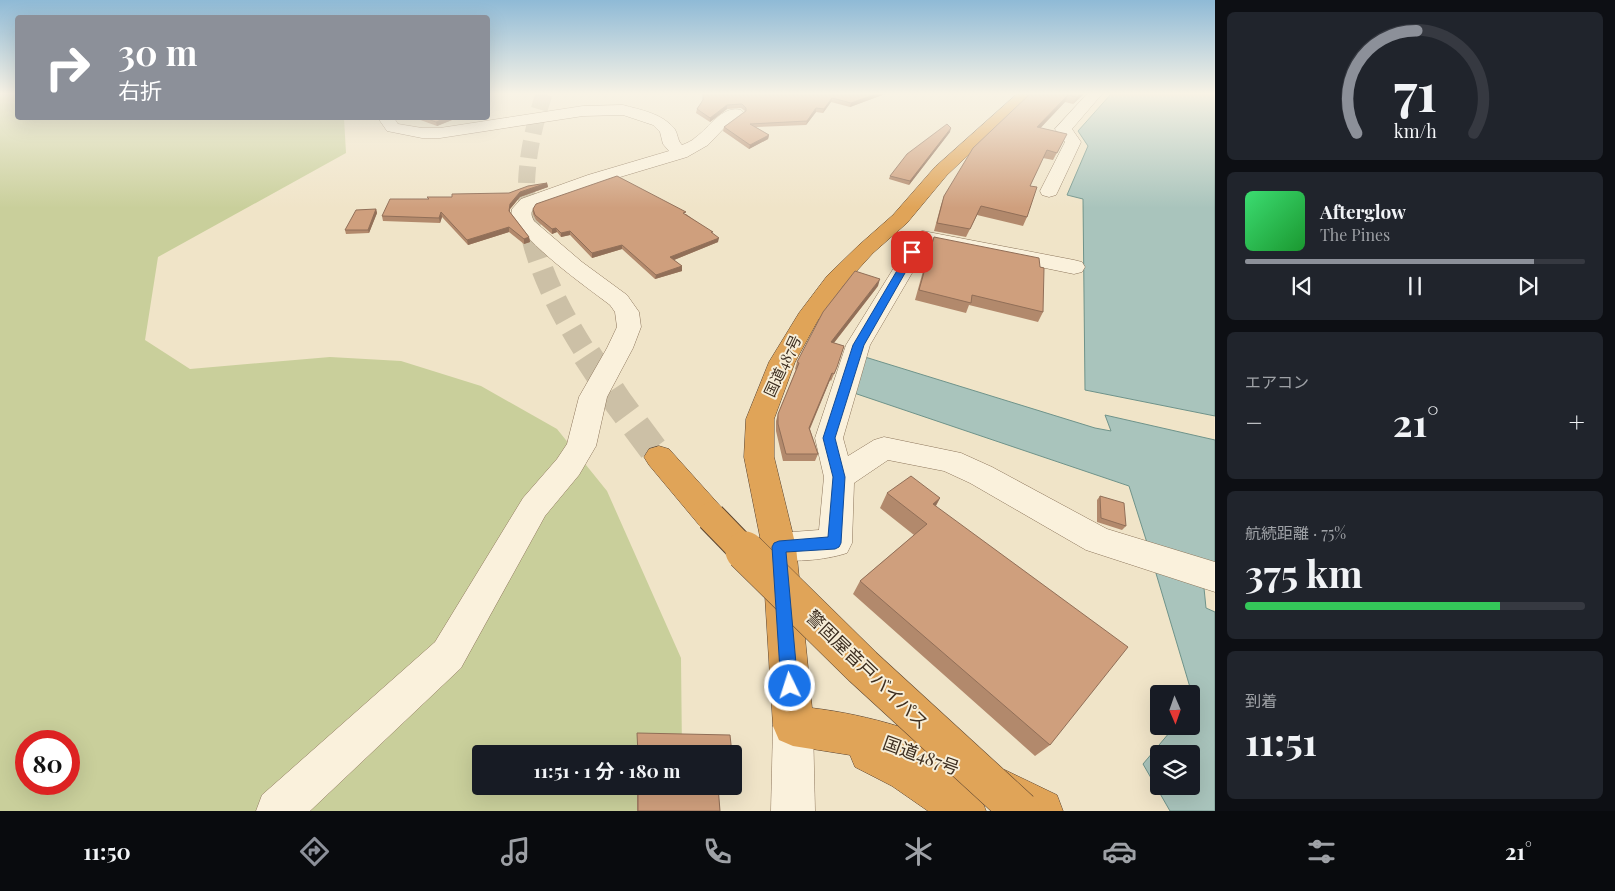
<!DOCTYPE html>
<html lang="ja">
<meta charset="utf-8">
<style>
body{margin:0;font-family:"Playfair Display","Noto Sans JP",serif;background:#20242c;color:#f1f3f6;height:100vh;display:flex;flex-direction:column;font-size:19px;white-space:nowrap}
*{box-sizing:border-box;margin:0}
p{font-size:16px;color:#9ea1a6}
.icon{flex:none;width:28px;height:28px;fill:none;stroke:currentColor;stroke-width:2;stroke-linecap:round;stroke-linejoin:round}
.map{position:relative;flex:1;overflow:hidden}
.sheet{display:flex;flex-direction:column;gap:12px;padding:12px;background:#0d0f14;width:400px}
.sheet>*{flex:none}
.top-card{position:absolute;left:15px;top:15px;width:475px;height:105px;border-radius:5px;box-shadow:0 5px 20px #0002;background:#8c9099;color:#fff;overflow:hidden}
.needle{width:32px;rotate:178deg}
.fabs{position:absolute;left:1150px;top:685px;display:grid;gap:10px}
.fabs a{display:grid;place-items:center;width:50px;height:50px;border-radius:5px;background:#171b24;box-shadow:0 5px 20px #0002;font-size:25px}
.speed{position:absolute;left:15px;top:730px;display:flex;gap:10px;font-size:25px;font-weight:700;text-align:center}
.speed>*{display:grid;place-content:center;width:65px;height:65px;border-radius:50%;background:#171b24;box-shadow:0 5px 20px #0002;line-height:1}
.speed .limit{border:8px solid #d22;background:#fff;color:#111}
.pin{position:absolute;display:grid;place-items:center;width:42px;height:42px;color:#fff;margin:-21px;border-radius:10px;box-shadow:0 2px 8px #0006}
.me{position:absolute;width:55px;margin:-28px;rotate:356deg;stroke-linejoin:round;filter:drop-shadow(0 0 4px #0008)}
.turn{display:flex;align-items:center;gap:18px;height:105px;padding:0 20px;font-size:22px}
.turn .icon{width:65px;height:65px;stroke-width:2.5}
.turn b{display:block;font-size:35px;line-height:42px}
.big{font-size:38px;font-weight:700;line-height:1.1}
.sheet .tile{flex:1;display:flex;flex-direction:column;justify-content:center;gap:8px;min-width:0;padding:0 18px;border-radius:8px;background:#20242c}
.sheet .dial{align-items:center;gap:0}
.dial svg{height:130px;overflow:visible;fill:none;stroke:#363941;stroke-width:7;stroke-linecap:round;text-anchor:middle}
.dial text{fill:#f1f3f6;stroke:none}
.song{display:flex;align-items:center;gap:15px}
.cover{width:60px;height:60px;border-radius:8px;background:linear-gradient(135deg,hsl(140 70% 55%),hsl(130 70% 35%))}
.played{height:5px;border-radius:2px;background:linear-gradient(90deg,#8c9099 85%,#363941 85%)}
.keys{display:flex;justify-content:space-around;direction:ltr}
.heat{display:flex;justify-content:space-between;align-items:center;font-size:28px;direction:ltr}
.charge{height:8px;border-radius:4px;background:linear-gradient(90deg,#34c759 75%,#363941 0)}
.trip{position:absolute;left:472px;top:745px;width:270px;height:50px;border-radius:5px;background:#171b24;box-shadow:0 5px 20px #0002;font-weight:700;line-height:50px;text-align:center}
.tab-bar{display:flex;height:80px;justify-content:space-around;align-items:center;background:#090b0e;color:#9ea1a6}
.tab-bar .icon{width:35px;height:35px}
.tab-bar .active{color:#8c9099}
.tab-bar b{font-size:22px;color:#f1f3f6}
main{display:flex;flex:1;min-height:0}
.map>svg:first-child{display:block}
.green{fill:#c9cf9b;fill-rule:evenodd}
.water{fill:#a9c4bc;stroke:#6f938a;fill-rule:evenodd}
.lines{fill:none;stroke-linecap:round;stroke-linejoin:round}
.highway-tunnel-far2{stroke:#ccc0a6;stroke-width:17;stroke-dasharray:17 8;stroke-linecap:butt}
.highway-tunnel-far1{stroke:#ccc0a6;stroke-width:22;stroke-dasharray:22 11;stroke-linecap:butt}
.highway-tunnel{stroke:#ccc0a6;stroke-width:29;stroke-dasharray:29 14;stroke-linecap:butt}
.minor-casing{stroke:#8d765c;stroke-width:1}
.highway-casing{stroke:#5b4430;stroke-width:1}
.minor{fill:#faf1dc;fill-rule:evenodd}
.highway{fill:#e0a458;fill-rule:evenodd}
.highway-bridge-far1-casing{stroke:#5b4430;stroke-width:31;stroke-linecap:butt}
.highway-bridge-casing{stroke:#5b4430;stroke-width:40;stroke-linecap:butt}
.highway-bridge-far1{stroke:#e0a458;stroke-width:29}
.highway-bridge{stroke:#e0a458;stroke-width:39}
.wall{fill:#b2896c}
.shaded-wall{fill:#916f58}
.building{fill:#cf9f7d;stroke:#916f58}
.route{fill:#1a73e8;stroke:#114b97}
.labels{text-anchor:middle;stroke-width:4;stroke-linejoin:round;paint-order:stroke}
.street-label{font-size:15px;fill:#3d2e20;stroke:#f7eed8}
.near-street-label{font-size:18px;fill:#3d2e20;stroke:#f7eed8}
</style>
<main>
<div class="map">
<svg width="1215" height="811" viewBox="0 0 1215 811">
<rect width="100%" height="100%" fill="#f0e4c8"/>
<!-- green -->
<path class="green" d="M 0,94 L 17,94 L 18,118 L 344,118 L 346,153 L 158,257 L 145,340 L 190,369 L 330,357 L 401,361 L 481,386 L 557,429 L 607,491 L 681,658 L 682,754 L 481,754 L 481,786 L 683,786 L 673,811 L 0,811 ZM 26,741 L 69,741 L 69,784 L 26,784 Z"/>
<!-- water -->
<g class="water">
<polygon points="1111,94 1215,94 1215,416 1085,390 1083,199 1067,195 1088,146 1078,131"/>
<polygon points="865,357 1095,428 1111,431 1105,415 1215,440 1215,571 1149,549 1129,486 854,393"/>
<path d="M 1155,570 L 1204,588 L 1206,608 L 1215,612 L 1215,811 L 1170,811 L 1143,764 L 1175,726 L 1191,726 L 1191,708 L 1195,704 ZM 1159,754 L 1191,754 L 1191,786 L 1159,786 Z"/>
</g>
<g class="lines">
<!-- highway-tunnel-far2 -->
<path class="highway-tunnel-far2" d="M 527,208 C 524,168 532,131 544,94"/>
<!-- highway-tunnel-far1 -->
<path class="highway-tunnel-far1" d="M 527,206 C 532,260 559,311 588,356"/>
<!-- highway-tunnel -->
<polyline class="highway-tunnel" points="587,355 618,402 659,457"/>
<defs>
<g id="minor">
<polygon points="1087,94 1102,94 1072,129 1081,142 1058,191 1056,195 1049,197 1042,195 1040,191 1065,142 1055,129"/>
<path d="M 623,105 C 641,110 661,113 674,128 C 678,133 677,140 682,145 C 687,143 692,141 696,137 C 709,128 722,105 741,110 L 744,113 L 727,125 L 708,145 L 687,157 L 600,183 L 535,207 C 530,212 531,215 534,221 L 582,262 L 627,295 L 639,312 L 641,327 L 633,348 L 607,397 L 596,446 L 579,475 L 545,516 L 461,668 L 310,811 L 256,811 L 262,795 L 435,642 L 523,498 L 557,459 L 567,444 L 579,397 L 607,348 L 617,327 L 615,312 L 610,305 C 581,283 528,246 511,215 L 512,209 L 521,199 L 588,175 L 669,151 L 663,144 L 660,132 L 653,125 L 623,115 L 583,116 L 440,138 L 422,138 L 387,131 L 378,118 L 394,118 L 398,124 L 422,128 L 440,128 L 583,106 Z"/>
<path d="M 923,231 L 1074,260 L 1082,262 L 1085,267 L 1082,272 L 1074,274 L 929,244 L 870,345 L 843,438 L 848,456 L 874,440 L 884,437 L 961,453 L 992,467 L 1107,529 L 1215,562 L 1215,592 L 1086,550 L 970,483 L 944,471 L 888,460 L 854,483 L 852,543 L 847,553 C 826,560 788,564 767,557 L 762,547 L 767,537 L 779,533 L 819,530 L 824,477 L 815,438 L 846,345 L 913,237 L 916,233 Z"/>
<polygon points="793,706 807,712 813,726 815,811 771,811 773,726 779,712"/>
</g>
<g id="highway">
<path d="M 1017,94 L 1033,94 L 947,175 L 907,223 L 873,253 L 843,286 L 818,320 L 795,362 L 774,419 L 774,457 L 796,547 L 812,708 C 871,715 927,733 981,758 L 987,773 L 981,788 L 974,791 L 980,795 L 986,811 L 928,811 L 892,786 L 855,767 L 850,755 L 793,746 L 779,740 L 773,726 L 762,547 L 744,457 L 746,419 L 769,362 L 799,313 L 827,276 L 859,245 L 893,215 L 935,167 Z"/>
<polygon points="659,446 669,449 722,508 727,517 722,526 711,530 700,526 649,465 644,457 649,449"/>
<polygon points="1005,770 1057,795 1063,811 996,811 990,807 983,792 990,777"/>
</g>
</defs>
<!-- minor casing -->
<use href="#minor" class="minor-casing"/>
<!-- highway casing -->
<use href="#highway" class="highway-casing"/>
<!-- minor -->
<use href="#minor" class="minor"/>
<!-- highway -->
<use href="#highway" class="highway"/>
<defs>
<polyline id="highway-bridge-far1" points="711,517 746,553"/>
<polyline id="highway-bridge" points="745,551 863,667 1020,811"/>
</defs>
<!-- highway-bridge-far1 casing -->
<use href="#highway-bridge-far1" class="highway-bridge-far1-casing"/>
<!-- highway-bridge casing -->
<use href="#highway-bridge" class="highway-bridge-casing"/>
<!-- highway-bridge-far1 -->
<use href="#highway-bridge-far1" class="highway-bridge-far1"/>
<!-- highway-bridge -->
<use href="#highway-bridge" class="highway-bridge"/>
</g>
<!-- wall -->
<g class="wall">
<polygon points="703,94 885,94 850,107 831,102 823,113 816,112 806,125 756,127 769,135 768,139 749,149 723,131 724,127 745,111 741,108 727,109 710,122 696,113 697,109 703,100"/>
<polygon points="1030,94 1084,94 1073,104 1065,102 1040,128 1067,134 1053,160 1043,158 1030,186 1027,217 1023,226 977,215 966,237 934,231 941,205 944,196"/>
<polygon points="415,118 457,118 437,126"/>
<polygon points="950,132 909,185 889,179 890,176"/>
<polygon points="547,183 548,187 520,197 510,209 510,212 529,237 530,242 524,244 509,232 468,245 442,217 440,223 383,221 382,216 428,199 427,197 452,197 509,193"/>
<polygon points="376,209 377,213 369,233 346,234 345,230"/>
<polygon points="533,209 686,214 713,234 718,242 674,260 682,266 682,271 655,279 622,249 592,258 570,235 561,237 557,232 552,234 536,220 533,214"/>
<polygon points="934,237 1040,267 1043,312 1038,322 969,305 966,313 915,300 930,246"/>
<polygon points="878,286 834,343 844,346 834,374 831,381 830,380 810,429 818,454 815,461 783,461 776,431 776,421 778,414 796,370 795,369 797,362"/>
<polygon points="887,493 940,498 936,506 1050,745 1035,756 853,594 860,581 914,535 880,508"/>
<polygon points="1100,496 1126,526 1122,530 1097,522 1097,500"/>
<polygon points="637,786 718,786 720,811 637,811"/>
</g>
<!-- shaded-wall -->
<g class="shaded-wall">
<polygon points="876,94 885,94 850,107 851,103"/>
<polygon points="1080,94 1084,94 1073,104 1077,97"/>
<polygon points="1068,95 1065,102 1034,135 1037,127"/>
<polygon points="832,98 831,102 823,113 824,109"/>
<polygon points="727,105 727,109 710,122 710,118"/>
<polygon points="816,108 816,112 806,125 807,121"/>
<polygon points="446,118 457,118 437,126 436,122"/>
<polygon points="951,128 950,132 909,185 910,181"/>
<polygon points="769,135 768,139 749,149 750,145"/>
<polygon points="547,183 548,187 520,197 510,209 509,216 509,211 510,204 520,192"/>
<polygon points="376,209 377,213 369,233 368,230"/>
<polygon points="441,212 442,217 440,223 439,218"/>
<polygon points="509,227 509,232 468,245 467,240"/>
<polygon points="556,228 557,232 552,234 552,229"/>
<polygon points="570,231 570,235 561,237 561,233"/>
<polygon points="529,237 530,242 524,244 524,239"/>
<polygon points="719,238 718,242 669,262 670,257"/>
<polygon points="622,245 622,249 592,258 592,253"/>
<polygon points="682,266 682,271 655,279 656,275"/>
<polygon points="880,279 878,286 829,349 831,342"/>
<polygon points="832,373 830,380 807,435 809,428"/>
<polygon points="940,498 932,512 933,504"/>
</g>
<!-- building -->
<g class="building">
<polygon points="703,94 876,94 851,103 832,98 824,109 816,108 807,121 750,124 769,135 750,145 724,127 746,111 746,108 742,104 727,105 710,118 697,109 703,100"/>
<polygon points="1030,94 1080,94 1077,97 1068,95 1037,127 1067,134 1057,153 1047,150 1030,186 1037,187 1027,217 981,206 970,229 937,223 944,196 973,148"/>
<polygon points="425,118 446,118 436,122"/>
<polygon points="947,124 951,128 910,181 890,176 907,154"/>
<polygon points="617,176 686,212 683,213 713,232 711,232 719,238 670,257 682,266 656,275 622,245 592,253 570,231 561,233 556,228 552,229 535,215 533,209 536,204"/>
<polygon points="547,183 520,192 510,204 509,211 529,237 524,239 509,227 467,240 441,212 439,218 382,216 390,199 429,199 427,197 452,197 452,194 509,193 528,186"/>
<polygon points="376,209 368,230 345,230 356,210"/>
<polygon points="934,237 1039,258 1040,267 1044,268 1043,312 972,295 971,303 919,290"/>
<polygon points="855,271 880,279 831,342 844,346 837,367 834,374 832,373 809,428 818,454 786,454 778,424 778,414 799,363 797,362 823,312"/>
<polygon points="911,476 940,498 933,504 1128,647 1050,745 860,581 927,524 887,493"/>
<polygon points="1100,496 1124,503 1126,526 1101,518"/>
<polygon points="637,733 730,735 732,754 638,754"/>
<polygon points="638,786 718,786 720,811 638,811"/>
</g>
<!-- sky -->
<linearGradient id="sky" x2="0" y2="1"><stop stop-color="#8fbad6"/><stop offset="0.45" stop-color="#f8f3e6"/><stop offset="1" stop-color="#f8f3e6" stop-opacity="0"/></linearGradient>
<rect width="1215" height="208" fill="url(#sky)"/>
<!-- route -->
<polygon class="route" points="912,249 917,252 864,345 835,438 845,477 841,543 839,547 835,549 786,552 798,686 795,692 790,695 784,692 781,686 772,547 774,543 779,541 828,537 833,477 823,438 853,345 908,252"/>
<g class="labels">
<!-- street labels -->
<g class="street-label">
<text transform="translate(783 366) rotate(-65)" y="5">国道487号</text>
</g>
<!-- near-street labels -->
<g class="near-street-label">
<text transform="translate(867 670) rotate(44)" y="6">警固屋音戸バイパス</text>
<text transform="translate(921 756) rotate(20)" y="6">国道487号</text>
</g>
</g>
</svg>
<div class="fabs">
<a><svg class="needle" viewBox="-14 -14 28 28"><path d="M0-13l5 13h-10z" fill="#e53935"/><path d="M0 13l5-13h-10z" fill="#9ea1a6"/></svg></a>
<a><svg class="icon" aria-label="layers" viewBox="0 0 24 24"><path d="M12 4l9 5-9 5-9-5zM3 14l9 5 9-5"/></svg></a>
</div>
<div class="speed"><div class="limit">80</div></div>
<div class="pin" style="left:912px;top:252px;background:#d93025"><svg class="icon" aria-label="arrive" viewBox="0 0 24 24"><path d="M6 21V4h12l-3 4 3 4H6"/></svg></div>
<svg class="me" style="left:790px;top:686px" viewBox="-20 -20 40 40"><circle r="17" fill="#1a73e8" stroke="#fff" stroke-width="3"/><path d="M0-11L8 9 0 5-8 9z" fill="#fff"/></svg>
<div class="trip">11:51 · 1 分 · 180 m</div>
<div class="top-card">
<div class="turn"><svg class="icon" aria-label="right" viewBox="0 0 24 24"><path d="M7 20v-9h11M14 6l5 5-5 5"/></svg><div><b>30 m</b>右折</div></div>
</div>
</div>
<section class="sheet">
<div class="tile dial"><svg viewBox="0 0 100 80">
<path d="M14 69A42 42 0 1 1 86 69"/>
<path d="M14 69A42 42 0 0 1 51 6" stroke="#8c9099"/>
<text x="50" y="56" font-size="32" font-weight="700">71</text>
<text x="50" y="72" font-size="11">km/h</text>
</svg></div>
<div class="tile">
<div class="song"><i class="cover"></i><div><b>Afterglow</b><p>The Pines</p></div></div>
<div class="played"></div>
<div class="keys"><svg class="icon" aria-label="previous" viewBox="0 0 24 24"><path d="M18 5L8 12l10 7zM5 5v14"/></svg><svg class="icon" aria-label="pause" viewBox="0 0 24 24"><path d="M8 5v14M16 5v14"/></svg><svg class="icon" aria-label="next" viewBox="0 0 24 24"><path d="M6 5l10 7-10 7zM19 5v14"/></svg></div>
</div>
<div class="tile"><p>エアコン</p>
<div class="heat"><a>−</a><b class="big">21°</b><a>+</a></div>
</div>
<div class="tile"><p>航続距離 · 75%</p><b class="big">375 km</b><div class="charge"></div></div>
<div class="tile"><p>到着</p><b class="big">11:51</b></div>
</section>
</main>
<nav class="tab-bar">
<b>11:50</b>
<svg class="icon active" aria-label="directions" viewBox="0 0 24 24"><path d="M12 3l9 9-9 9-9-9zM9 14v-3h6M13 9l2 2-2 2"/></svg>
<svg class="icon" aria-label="music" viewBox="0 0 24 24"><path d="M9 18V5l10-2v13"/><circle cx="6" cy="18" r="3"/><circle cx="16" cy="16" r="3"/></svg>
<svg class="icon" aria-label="phone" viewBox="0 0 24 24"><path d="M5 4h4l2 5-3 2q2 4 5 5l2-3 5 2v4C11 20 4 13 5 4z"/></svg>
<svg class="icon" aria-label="climate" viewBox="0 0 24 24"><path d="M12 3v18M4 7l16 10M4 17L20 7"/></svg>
<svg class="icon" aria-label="car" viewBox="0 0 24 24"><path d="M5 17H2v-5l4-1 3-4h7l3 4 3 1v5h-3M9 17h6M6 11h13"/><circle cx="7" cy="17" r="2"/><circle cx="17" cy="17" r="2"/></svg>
<svg class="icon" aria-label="filters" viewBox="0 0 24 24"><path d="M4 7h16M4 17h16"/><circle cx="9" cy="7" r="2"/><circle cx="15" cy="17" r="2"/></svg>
<b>21°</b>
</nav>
